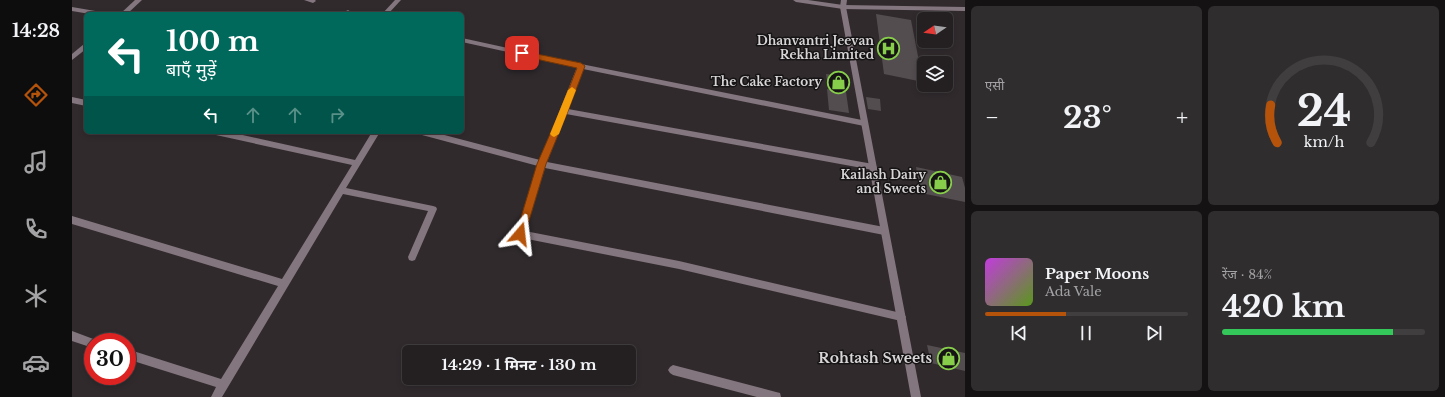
<!DOCTYPE html>
<html lang="hi">
<meta charset="utf-8">
<style>
body{margin:0;font-family:"Libre Baskerville","Noto Sans Devanagari",serif;background:#302d2f;color:#f1f3f6;height:100vh;display:flex;flex-direction:column;font-size:15px;white-space:nowrap}
*{box-sizing:border-box;margin:0}
p{font-size:13px;color:#a3a3a5}
.icon{flex:none;width:22px;height:22px;fill:none;stroke:currentColor;stroke-width:2;stroke-linecap:round;stroke-linejoin:round}
.map{position:relative;flex:1;overflow:hidden}
.sheet{display:flex;flex-direction:column;gap:6px;padding:6px;background:#141213;width:480px}
.sheet>*{flex:none}
.guide{position:absolute;left:12px;top:12px;width:380px;height:122px;border-radius:6px;box-shadow:0 2px 6px #0003,0 0 0 1px #413e40;background:#00695c;color:#fff;overflow:hidden}
.needle{width:26px;rotate:257deg}
.fabs{position:absolute;left:845px;top:12px;display:grid;gap:8px}
.fabs a{display:grid;place-items:center;width:36px;height:36px;border-radius:6px;background:#242022;box-shadow:0 2px 6px #0003,0 0 0 1px #413e40;font-size:20px}
.speed{position:absolute;left:12px;top:333px;display:flex;gap:8px;font-size:20px;font-weight:700;text-align:center}
.speed>*{display:grid;place-content:center;width:52px;height:52px;border-radius:50%;background:#242022;box-shadow:0 2px 6px #0003,0 0 0 1px #413e40;line-height:1}
.speed .limit{border:6px solid #d22;background:#fff;color:#111}
.pin{position:absolute;display:grid;place-items:center;width:34px;height:34px;color:#fff;margin:-17px;border-radius:8px;box-shadow:0 2px 6px #0006}
.me{position:absolute;width:44px;margin:-22px;rotate:17deg;stroke-linejoin:round;filter:drop-shadow(0 0 3px #0008)}
.turn{display:flex;align-items:center;gap:14px;height:84px;padding:0 16px;font-size:18px}
.turn .icon{width:52px;height:52px;stroke-width:2.5}
.turn b{display:block;font-size:28px;line-height:34px}
.lanes{display:flex;align-items:center;height:38px;padding:0 16px;background:#0003;justify-content:center;gap:20px;direction:ltr}
.lanes .off{opacity:.35}
.big{font-size:30px;font-weight:700;line-height:1.1}
.sheet .card{flex:1;display:flex;flex-direction:column;justify-content:center;gap:6px;min-width:0;padding:0 14px;border-radius:6px;background:#302d2f}
.sheet .dial{align-items:center;gap:0}
.dial svg{height:104px;overflow:visible;fill:none;stroke:#413e40;stroke-width:7;stroke-linecap:round;text-anchor:middle}
.dial text{fill:#f1f3f6;stroke:none}
.song{display:flex;align-items:center;gap:12px}
.cover{width:48px;height:48px;border-radius:6px;background:linear-gradient(135deg,hsl(290 70% 55%),hsl(90 70% 35%))}
.played{height:4px;border-radius:2px;background:linear-gradient(90deg,#b45309 40%,#413e40 40%)}
.keys{display:flex;justify-content:space-around;direction:ltr}
.heat{display:flex;justify-content:space-between;align-items:center;font-size:22px;direction:ltr}
.charge{height:6px;border-radius:3px;background:linear-gradient(90deg,#34c759 84%,#413e40 0)}
.sheet .tiles{flex:1;display:grid;gap:6px;grid-template-columns:repeat(2,1fr)}
.trip{position:absolute;left:330px;top:345px;width:234px;height:40px;border-radius:6px;background:#242022;box-shadow:0 2px 6px #0003,0 0 0 1px #413e40;font-weight:700;line-height:40px;text-align:center}
main{display:flex;flex:1;min-height:0}
.dock{display:flex;flex-direction:column;width:72px;justify-content:space-around;align-items:center;background:#0e0d0e;color:#a3a3a5}
.dock .icon{width:28px;height:28px}
.dock .active{color:#b45309}
.dock b{font-size:18px;color:#f1f3f6}
.map>svg:first-child{display:block}
.building{fill:#534d50}
.lines{fill:none;stroke-linecap:round;stroke-linejoin:round}
.minor{fill:#84767e;fill-rule:evenodd}
.tertiary{fill:#84767e;fill-rule:evenodd}
.route{fill:#b45309;stroke:#753606}
.slow{fill:#f59e0b}
.labels{text-anchor:middle;stroke-width:3;stroke-linejoin:round;paint-order:stroke}
.poi-label{font-size:12px;font-weight:bold;fill:#d8d5d6;stroke:#161415;text-anchor:end}
.near-poi-label{font-size:14px;font-weight:bold;fill:#d8d5d6;stroke:#161415;text-anchor:end}
</style>
<main>
<nav class="dock">
<b>14:28</b>
<svg class="icon active" aria-label="directions" viewBox="0 0 24 24"><path d="M12 3l9 9-9 9-9-9zM9 14v-3h6M13 9l2 2-2 2"/></svg>
<svg class="icon" aria-label="music" viewBox="0 0 24 24"><path d="M9 18V5l10-2v13"/><circle cx="6" cy="18" r="3"/><circle cx="16" cy="16" r="3"/></svg>
<svg class="icon" aria-label="phone" viewBox="0 0 24 24"><path d="M5 4h4l2 5-3 2q2 4 5 5l2-3 5 2v4C11 20 4 13 5 4z"/></svg>
<svg class="icon" aria-label="climate" viewBox="0 0 24 24"><path d="M12 3v18M4 7l16 10M4 17L20 7"/></svg>
<svg class="icon" aria-label="car" viewBox="0 0 24 24"><path d="M5 17H2v-5l4-1 3-4h7l3 4 3 1v5h-3M9 17h6M6 11h13"/><circle cx="7" cy="17" r="2"/><circle cx="17" cy="17" r="2"/></svg>
</nav>
<div class="map">
<svg width="893" height="397" viewBox="0 0 893 397">
<rect width="100%" height="100%" fill="#302a2d"/>
<!-- building -->
<g class="building">
<polygon points="804,14 839,20 851,82 812,74"/>
<polygon points="754,74 770,76 772,90 756,87"/>
<polygon points="755,89 774,92 777,113 757,110"/>
<polygon points="794,97 808,99 809,111 796,109"/>
<polygon points="844,167 890,177 893,188 893,202 849,193"/>
<polygon points="855,345 893,353 893,371 859,363"/>
</g>
<g class="lines">
<!-- minor -->
<g class="minor">
<polygon points="63,0 70,0 55,14 48,14"/>
<polygon points="232,0 243,0 244,1 241,3"/>
<polygon points="323,0 329,0 316,14 310,14"/>
<polygon points="721,0 736,0 771,5 893,7 893,11 771,9 724,2"/>
<polygon points="0,7 29,12 32,14 18,14 0,11"/>
<polygon points="276,10 279,12 278,14 272,14 274,11"/>
<polygon points="390,38 509,64 795,121 796,123 792,126 511,69 496,109 801,164 805,167 801,170 494,114 475,162 812,227 815,228 816,231 815,234 812,235 473,168 453,231 607,261 829,313 832,314 834,317 832,320 829,321 607,269 445,237 444,234 466,166 350,135 346,132 361,132 468,160 505,67 390,42"/>
<polygon points="12,44 14,44 14,49 0,60 0,54"/>
<polygon points="0,97 14,100 14,106 0,103"/>
<polygon points="140,132 157,132 283,160 300,132 308,132 274,188 361,206 364,207 365,209 343,260 340,261 337,260 336,257 356,211 271,194 150,397 139,397 144,387 55,359 55,349 149,379 206,286 0,224 0,216 210,279 280,165 144,135"/>
<polygon points="0,331 24,340 25,342 21,342 21,348 0,341"/>
<polygon points="601,365 704,392 708,393 709,397 685,397 601,375 598,373 596,370 598,367"/>
</g>
<!-- tertiary -->
<polygon class="tertiary" points="769,0 775,0 774,7 849,397 839,397 768,7"/>
</g>
<!-- route -->
<polygon class="route" points="447,51 450,51 509,63 513,66 496,111 474,164 453,234 452,237 448,238 445,237 444,234 465,164 488,111 505,68 450,56 446,53"/>
<!-- slow -->
<polygon class="slow" points="500,87 504,90 487,134 482,137 480,136 478,134 496,90"/>
<!-- icons -->
<defs>
<symbol id="hospital-ring" viewBox="-11 -11 22 22"><circle r="9.5" fill="#161415" stroke="#87cf4b" stroke-width="1.5"/><path d="M-5-5h3v3.5h4V-5h3V5h-3V1.5h-4V5h-3Z" fill="#87cf4b"/></symbol>
<symbol id="shop-ring" viewBox="-11 -11 22 22"><circle r="9.5" fill="#161415" stroke="#87cf4b" stroke-width="1.5"/><path d="M-5-2.5h2.3a2.7 3.5 0 0 1 5.4 0H5L5.5 6h-11ZM-1.5-2.5h3a1.5 2.3 0 0 0-3 0Z" fill="#87cf4b"/></symbol>
</defs>
<g fill-rule="evenodd">
<use href="#hospital-ring" x="804" y="36" width="25" height="25"/>
<use href="#shop-ring" x="754" y="70" width="25" height="25"/>
<use href="#shop-ring" x="856" y="170" width="25" height="25"/>
<use href="#shop-ring" x="864" y="346" width="25" height="25"/>
</g>
<g class="labels">
<!-- poi labels -->
<g class="poi-label">
<text x="802" y="45">Dhanvantri Jeevan<tspan x="802" dy="14">Rekha Limited</tspan></text>
<text x="750" y="86">The Cake Factory</text>
<text x="854" y="179">Kailash Dairy<tspan x="854" dy="14">and Sweets</tspan></text>
</g>
<!-- near-poi labels -->
<g class="near-poi-label">
<text x="860" y="363">Rohtash Sweets</text>
</g>
</g>
</svg>
<div class="fabs">
<a><svg class="needle" viewBox="-14 -14 28 28"><path d="M0-13l5 13h-10z" fill="#e53935"/><path d="M0 13l5-13h-10z" fill="#a3a3a5"/></svg></a>
<a><svg class="icon" aria-label="layers" viewBox="0 0 24 24"><path d="M12 4l9 5-9 5-9-5zM3 14l9 5 9-5"/></svg></a>
</div>
<div class="speed"><div class="limit">30</div></div>
<div class="pin" style="left:450px;top:53px;background:#d93025"><svg class="icon" aria-label="arrive" viewBox="0 0 24 24"><path d="M6 21V4h12l-3 4 3 4H6"/></svg></div>
<svg class="me" style="left:448px;top:234px" viewBox="-20 -20 40 40"><path d="M0-17L14 15 0 8-14 15z" fill="#b45309" stroke="#fff" stroke-width="4"/></svg>
<div class="trip">14:29 · 1 मिनट · 130 m</div>
<div class="guide">
<div class="turn"><svg class="icon" aria-label="left" viewBox="0 0 24 24"><path d="M17 20v-9H6M10 6l-5 5 5 5"/></svg><div><b>100 m</b>बाएँ मुड़ें</div></div>
<div class="lanes"><svg class="icon" aria-label="left" viewBox="0 0 24 24"><path d="M17 20v-9H6M10 6l-5 5 5 5"/></svg><svg class="icon off" aria-label="ahead" viewBox="0 0 24 24"><path d="M12 20V5M6 11l6-6 6 6"/></svg><svg class="icon off" aria-label="ahead" viewBox="0 0 24 24"><path d="M12 20V5M6 11l6-6 6 6"/></svg><svg class="icon off" aria-label="right" viewBox="0 0 24 24"><path d="M7 20v-9h11M14 6l5 5-5 5"/></svg></div>
</div>
</div>
<section class="sheet">
<div class="tiles">
<div class="card"><p>एसी</p>
<div class="heat"><a>−</a><b class="big">23°</b><a>+</a></div>
</div>
<div class="card dial"><svg viewBox="0 0 100 80">
<path d="M14 69A42 42 0 1 1 86 69"/>
<path d="M14 69A42 42 0 0 1 9 40" stroke="#b45309"/>
<text x="50" y="56" font-size="32" font-weight="700">24</text>
<text x="50" y="72" font-size="11">km/h</text>
</svg></div>
<div class="card">
<div class="song"><i class="cover"></i><div><b>Paper Moons</b><p>Ada Vale</p></div></div>
<div class="played"></div>
<div class="keys"><svg class="icon" aria-label="previous" viewBox="0 0 24 24"><path d="M18 5L8 12l10 7zM5 5v14"/></svg><svg class="icon" aria-label="pause" viewBox="0 0 24 24"><path d="M8 5v14M16 5v14"/></svg><svg class="icon" aria-label="next" viewBox="0 0 24 24"><path d="M6 5l10 7-10 7zM19 5v14"/></svg></div>
</div>
<div class="card"><p>रेंज · 84%</p><b class="big">420 km</b><div class="charge"></div></div>
</div>
</section>
</main>
